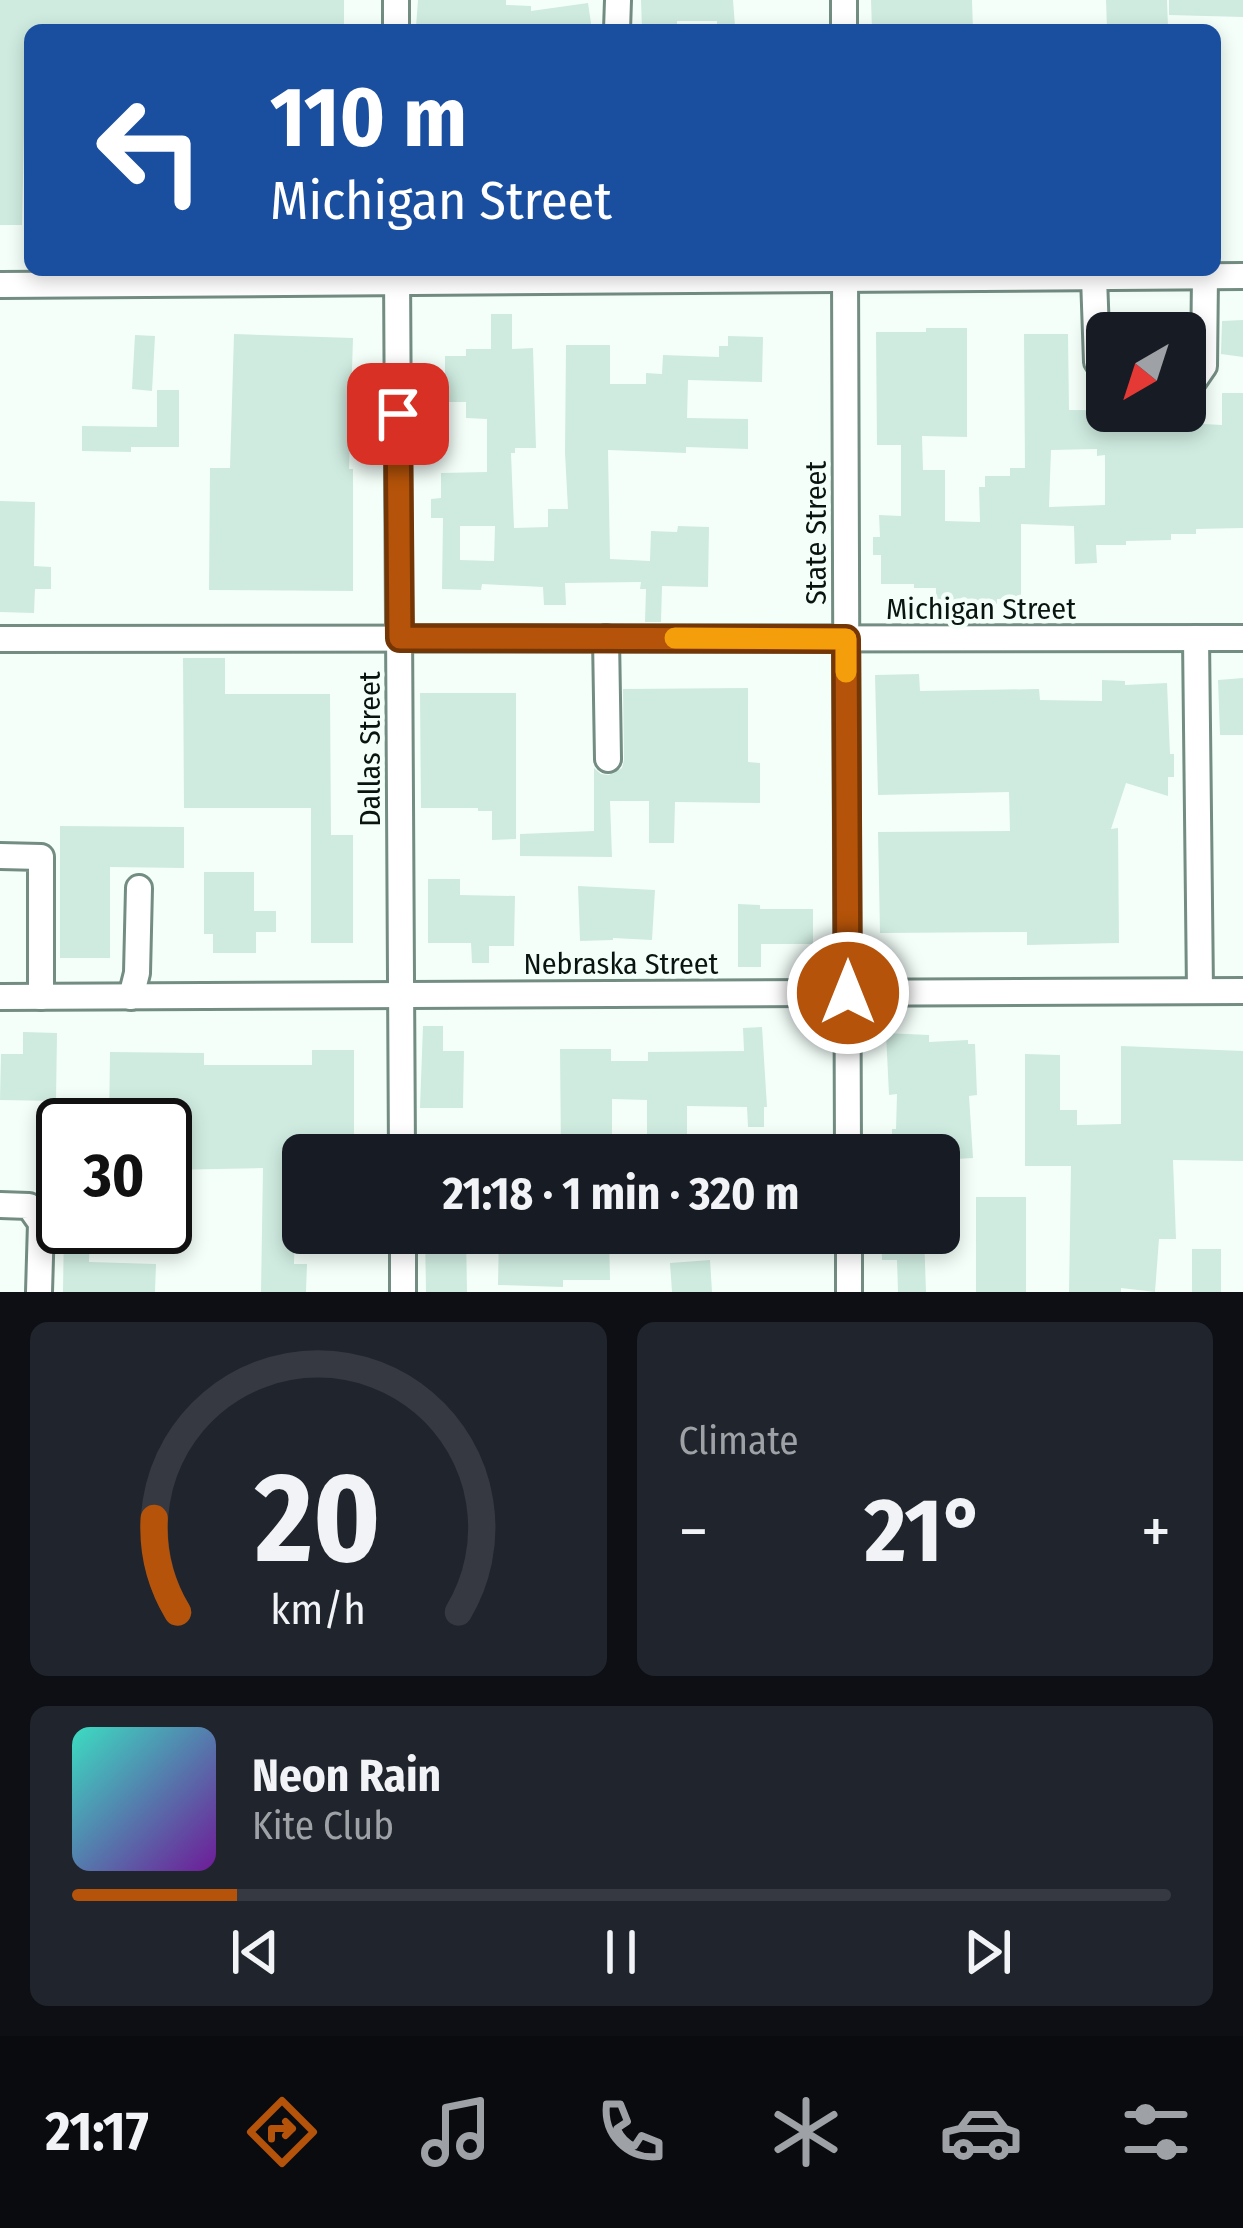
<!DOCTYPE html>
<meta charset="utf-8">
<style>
body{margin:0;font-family:"Fira Sans Condensed",sans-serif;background:#20242c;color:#f1f3f6;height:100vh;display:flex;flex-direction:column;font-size:45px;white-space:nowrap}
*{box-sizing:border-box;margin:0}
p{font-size:39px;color:#9ea1a6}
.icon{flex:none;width:66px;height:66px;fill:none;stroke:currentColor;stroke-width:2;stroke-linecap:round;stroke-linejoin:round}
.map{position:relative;height:1292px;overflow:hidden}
.sheet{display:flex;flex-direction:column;gap:30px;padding:30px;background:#0d0f14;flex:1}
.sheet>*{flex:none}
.guide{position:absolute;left:24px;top:24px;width:1197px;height:252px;border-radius:18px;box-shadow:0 6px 18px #0003;background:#1a4fa0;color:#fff;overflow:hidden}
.needle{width:78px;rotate:219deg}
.buttons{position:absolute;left:1086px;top:312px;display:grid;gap:24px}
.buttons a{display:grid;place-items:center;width:120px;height:120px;border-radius:18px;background:#171b24;box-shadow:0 6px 18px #0003;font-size:60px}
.speed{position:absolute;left:36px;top:1098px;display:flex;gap:24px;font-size:60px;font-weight:700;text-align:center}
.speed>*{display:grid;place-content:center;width:156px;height:156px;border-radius:50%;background:#171b24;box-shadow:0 6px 18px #0003;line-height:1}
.speed .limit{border:6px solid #111;border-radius:18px;background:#fff;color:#111}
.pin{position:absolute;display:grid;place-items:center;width:102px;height:102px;color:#fff;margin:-51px;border-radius:24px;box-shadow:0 6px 18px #0006}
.me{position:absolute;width:132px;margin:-66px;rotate:0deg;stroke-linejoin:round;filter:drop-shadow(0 0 9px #0008)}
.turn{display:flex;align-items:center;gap:42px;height:252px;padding:0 48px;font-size:54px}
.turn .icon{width:156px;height:156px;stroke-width:2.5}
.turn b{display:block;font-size:84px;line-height:102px}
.big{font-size:90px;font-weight:700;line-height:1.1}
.sheet .widget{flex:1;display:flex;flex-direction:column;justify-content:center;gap:18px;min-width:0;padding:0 42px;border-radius:18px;background:#20242c}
.sheet .dial{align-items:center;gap:0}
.dial svg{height:312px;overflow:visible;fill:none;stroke:#363941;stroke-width:7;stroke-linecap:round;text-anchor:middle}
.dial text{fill:#f1f3f6;stroke:none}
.song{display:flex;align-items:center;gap:36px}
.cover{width:144px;height:144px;border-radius:18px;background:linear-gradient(135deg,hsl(170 70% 55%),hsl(280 70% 35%))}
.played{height:12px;border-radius:6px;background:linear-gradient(90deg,#b45309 15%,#363941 15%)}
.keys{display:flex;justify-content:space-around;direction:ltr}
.heat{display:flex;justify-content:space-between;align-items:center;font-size:66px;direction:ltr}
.sheet .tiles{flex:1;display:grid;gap:30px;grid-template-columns:1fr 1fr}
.widget:last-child{grid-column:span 2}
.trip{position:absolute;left:282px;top:1134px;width:678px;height:120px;border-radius:18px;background:#171b24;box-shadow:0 6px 18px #0003;font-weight:700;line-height:120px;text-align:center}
.tab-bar{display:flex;height:192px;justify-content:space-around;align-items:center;background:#090b0e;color:#9ea1a6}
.tab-bar .icon{width:84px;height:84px}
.tab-bar .selected{color:#b45309}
.tab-bar b{font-size:54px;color:#f1f3f6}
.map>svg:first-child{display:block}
.building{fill:#cfebe0;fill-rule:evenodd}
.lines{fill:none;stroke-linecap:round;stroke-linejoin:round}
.minor-casing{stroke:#738d83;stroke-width:30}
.minor{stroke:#fff;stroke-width:24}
.route-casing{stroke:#753606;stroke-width:30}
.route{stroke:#b45309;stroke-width:21}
.slow{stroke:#f59e0b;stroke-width:21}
.labels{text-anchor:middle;stroke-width:9;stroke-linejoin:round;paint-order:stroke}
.street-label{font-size:30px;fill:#091310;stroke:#f4fffa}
</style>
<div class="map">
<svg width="1243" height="1292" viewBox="0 0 1243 1292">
<rect width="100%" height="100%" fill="#f4fffa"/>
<!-- building -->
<g class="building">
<polygon points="0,0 344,0 344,30 30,30 30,89 25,89 22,225 0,225"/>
<polygon points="418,0 506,0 506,5 531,6 531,11 588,3 592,30 416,27"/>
<polygon points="641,0 733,0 735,26 717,27 717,21 677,21 677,30 642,30"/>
<polygon points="871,0 972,0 973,30 872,30"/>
<polygon points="1106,0 1167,0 1168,27 1107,29"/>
<polygon points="1169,0 1243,0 1243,17 1169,15"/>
<path d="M 491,314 L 512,314 L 512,349 L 533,348 L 536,448 L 515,448 L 515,453 L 511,453 L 514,528 L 548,527 L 548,509 L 568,509 L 565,453 L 566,345 L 610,345 L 610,384 L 646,384 L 646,373 L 662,374 L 663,355 L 719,357 L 719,346 L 728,346 L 728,336 L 763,337 L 762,382 L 688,380 L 687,418 L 748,419 L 748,449 L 686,447 L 686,453 L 608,450 L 610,559 L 650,561 L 651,531 L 677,532 L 678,526 L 709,527 L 708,587 L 662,586 L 661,622 L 645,622 L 646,589 L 640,589 L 641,582 L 565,583 L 566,605 L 544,605 L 543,587 L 482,584 L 481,590 L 442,589 L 443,518 L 431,518 L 431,499 L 441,498 L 441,473 L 487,472 L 487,419 L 466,418 L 466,402 L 445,402 L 445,356 L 466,356 L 466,349 L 491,349 ZM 460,526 L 495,526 L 494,561 L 460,560 Z"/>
<polygon points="1243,320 1243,357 1221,354 1222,321"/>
<path d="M 926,328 L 967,328 L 967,437 L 922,436 L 923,470 L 945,470 L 945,521 L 980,522 L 979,487 L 985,487 L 985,476 L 1010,476 L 1010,468 L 1025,468 L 1024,334 L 1068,334 L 1069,410 L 1185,411 L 1185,423 L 1222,425 L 1222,393 L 1243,393 L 1243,528 L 1196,529 L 1196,534 L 1171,534 L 1171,540 L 1126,541 L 1126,545 L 1096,545 L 1097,563 L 1075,564 L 1074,526 L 1021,524 L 1021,598 L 997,599 L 997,604 L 972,603 L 972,600 L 936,600 L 936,588 L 914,588 L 914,584 L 881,584 L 881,555 L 873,555 L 873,537 L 880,537 L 879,515 L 901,516 L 901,445 L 877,445 L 876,332 L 926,332 ZM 1097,449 L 1097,456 L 1105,455 L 1105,505 L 1049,507 L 1051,450 Z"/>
<polygon points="234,334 353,338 349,469 353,469 353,591 209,590 210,468 230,468"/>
<polygon points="135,335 155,336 152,391 132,389"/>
<polygon points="157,390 179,390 179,447 131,447 131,452 82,451 82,426 157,427"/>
<polygon points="0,501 35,502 34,566 51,567 51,589 35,589 34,613 0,612"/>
<polygon points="183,658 225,658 225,694 330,694 331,835 353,835 353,943 311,943 311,808 184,808"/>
<polygon points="919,674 920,691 1039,689 1040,700 1102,701 1102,680 1125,681 1125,685 1167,683 1170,754 1174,754 1174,777 1168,777 1168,796 1126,783 1111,829 1118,828 1119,943 1027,945 1027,932 880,933 878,832 1010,831 1009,792 878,795 875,675"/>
<polygon points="1243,678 1243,735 1220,735 1218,680"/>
<polygon points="748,688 748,762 760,763 760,803 675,802 674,843 649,843 649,801 610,801 612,857 520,856 520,834 594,831 594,768 601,774 609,775 622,768 624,760 623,689"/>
<polygon points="420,693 516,693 516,839 492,840 492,811 478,811 478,808 421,808"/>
<polygon points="60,826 184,827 184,868 110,867 110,958 60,958"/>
<polygon points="204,872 254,872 254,911 276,911 276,932 256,932 256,953 213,953 213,934 204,934"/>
<polygon points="428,879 460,879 460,895 515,896 514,946 489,946 489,963 472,963 471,943 428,943"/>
<polygon points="578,886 655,890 652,940 613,938 613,940 580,941"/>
<polygon points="738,904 760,905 760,909 813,909 813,944 761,944 761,967 738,967"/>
<polygon points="423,1026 443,1026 443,1051 464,1051 463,1108 420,1108"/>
<polygon points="762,1027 767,1107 764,1107 764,1127 748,1127 747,1107 687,1106 687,1140 647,1137 647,1100 612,1099 612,1155 561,1155 560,1049 611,1049 611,1061 648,1061 648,1052 744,1051 743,1028"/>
<polygon points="23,1032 57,1033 56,1101 0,1100 1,1054 23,1054"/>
<polygon points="886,1033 929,1035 929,1042 968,1040 968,1044 975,1044 977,1095 969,1096 973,1158 939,1160 939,1155 892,1155 892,1129 896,1129 897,1094 889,1095"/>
<polygon points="1121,1046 1243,1051 1243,1161 1173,1160 1176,1239 1159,1239 1155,1292 1121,1288 1121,1292 1069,1292 1071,1166 1025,1166 1025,1054 1060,1055 1060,1110 1077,1110 1077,1125 1121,1124"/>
<polygon points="312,1050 354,1050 354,1155 284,1155 284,1197 303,1197 303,1230 295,1230 294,1264 307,1264 306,1292 261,1292 263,1168 165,1170 165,1125 109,1125 110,1052 204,1053 204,1065 312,1065"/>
<rect x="976" y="1197" width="50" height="95"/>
<polygon points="64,1227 90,1227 89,1262 156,1264 155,1292 63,1292"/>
<polygon points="425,1233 466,1233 467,1292 426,1292"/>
<polygon points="499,1233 609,1233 610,1280 563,1280 563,1287 498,1285"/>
<polygon points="881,1233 924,1233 926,1292 898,1292 897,1260 882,1260"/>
<rect x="1192" y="1249" width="29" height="43"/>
<polygon points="710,1260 712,1292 672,1292 670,1263"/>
</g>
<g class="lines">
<defs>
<g id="minor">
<polyline points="396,0 396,30"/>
<polyline points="844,0 844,30"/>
<polyline points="617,30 618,0"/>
<polyline points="397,270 402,1155"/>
<polyline points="845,270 848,1155"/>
<polyline points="1094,277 1097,362 1107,374"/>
<polyline points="0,285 1243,276"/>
<polyline points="1185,382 1193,382 1204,366 1205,276"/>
<polyline points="606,638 608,759"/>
<polyline points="1196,638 1200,991"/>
<polyline points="0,639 1243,638"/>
<polyline points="0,856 41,857 41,997"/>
<polyline points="0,997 1243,991"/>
<polyline points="131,997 137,973 139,888"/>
<polyline points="0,1205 29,1206 41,1223 39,1292"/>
<polyline points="403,1233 403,1292"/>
<polyline points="849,1233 849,1292"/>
</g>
</defs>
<!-- minor casing -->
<use href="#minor" class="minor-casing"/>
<!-- minor -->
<use href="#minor" class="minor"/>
</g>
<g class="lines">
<defs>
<polyline id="route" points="398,414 400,638 846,639 848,993"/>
</defs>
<!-- route casing -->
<use href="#route" class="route-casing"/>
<!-- route -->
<use href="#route" class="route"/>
<!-- slow -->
<polyline class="slow" points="675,638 846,639 846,672"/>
</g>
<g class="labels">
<!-- street labels -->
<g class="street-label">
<text transform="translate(816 533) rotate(-90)" y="10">State Street</text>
<text x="981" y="619">Michigan Street</text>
<text transform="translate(370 749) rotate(-90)" y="10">Dallas Street</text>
<text x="621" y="974">Nebraska Street</text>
</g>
</g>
</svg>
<div class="buttons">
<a><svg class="needle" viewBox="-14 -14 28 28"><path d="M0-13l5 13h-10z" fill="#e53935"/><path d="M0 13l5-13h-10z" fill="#9ea1a6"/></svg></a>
</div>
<div class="speed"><div class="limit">30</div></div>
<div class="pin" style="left:398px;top:414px;background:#d93025"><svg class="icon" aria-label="arrive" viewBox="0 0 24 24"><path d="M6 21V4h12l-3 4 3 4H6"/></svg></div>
<svg class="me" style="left:848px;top:993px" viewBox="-20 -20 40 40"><circle r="17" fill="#b45309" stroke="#fff" stroke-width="3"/><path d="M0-11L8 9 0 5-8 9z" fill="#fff"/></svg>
<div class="trip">21:18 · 1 min · 320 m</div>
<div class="guide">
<div class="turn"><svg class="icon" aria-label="left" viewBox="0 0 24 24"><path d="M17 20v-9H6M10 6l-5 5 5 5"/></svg><div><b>110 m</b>Michigan Street</div></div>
</div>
</div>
<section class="sheet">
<div class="tiles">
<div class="widget dial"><svg viewBox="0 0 100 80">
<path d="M14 69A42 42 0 1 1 86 69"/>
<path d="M14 69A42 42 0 0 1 8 45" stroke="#b45309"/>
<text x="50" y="56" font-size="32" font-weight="700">20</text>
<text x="50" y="72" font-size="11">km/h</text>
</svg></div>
<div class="widget"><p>Climate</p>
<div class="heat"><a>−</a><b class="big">21°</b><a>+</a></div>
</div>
<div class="widget">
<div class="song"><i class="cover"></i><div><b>Neon Rain</b><p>Kite Club</p></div></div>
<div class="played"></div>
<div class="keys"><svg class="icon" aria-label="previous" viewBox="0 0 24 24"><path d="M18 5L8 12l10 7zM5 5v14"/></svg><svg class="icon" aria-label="pause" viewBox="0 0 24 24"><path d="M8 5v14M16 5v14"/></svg><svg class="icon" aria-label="next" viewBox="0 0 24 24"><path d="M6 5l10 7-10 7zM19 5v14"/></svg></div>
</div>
</div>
</section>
<nav class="tab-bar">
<b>21:17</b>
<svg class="icon selected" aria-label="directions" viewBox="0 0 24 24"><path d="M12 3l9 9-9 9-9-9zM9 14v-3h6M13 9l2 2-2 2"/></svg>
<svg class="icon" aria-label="music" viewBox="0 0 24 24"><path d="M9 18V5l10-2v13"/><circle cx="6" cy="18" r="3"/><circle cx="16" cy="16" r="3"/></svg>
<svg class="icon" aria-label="phone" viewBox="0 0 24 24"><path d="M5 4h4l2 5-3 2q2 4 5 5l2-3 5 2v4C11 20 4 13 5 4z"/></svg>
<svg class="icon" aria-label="climate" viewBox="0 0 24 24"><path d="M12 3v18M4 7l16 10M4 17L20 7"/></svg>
<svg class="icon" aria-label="car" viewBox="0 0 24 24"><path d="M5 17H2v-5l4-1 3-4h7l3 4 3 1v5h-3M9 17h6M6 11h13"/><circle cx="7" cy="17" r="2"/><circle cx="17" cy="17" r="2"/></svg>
<svg class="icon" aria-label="filters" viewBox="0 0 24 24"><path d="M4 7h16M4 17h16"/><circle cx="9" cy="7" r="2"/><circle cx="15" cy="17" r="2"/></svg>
</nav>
